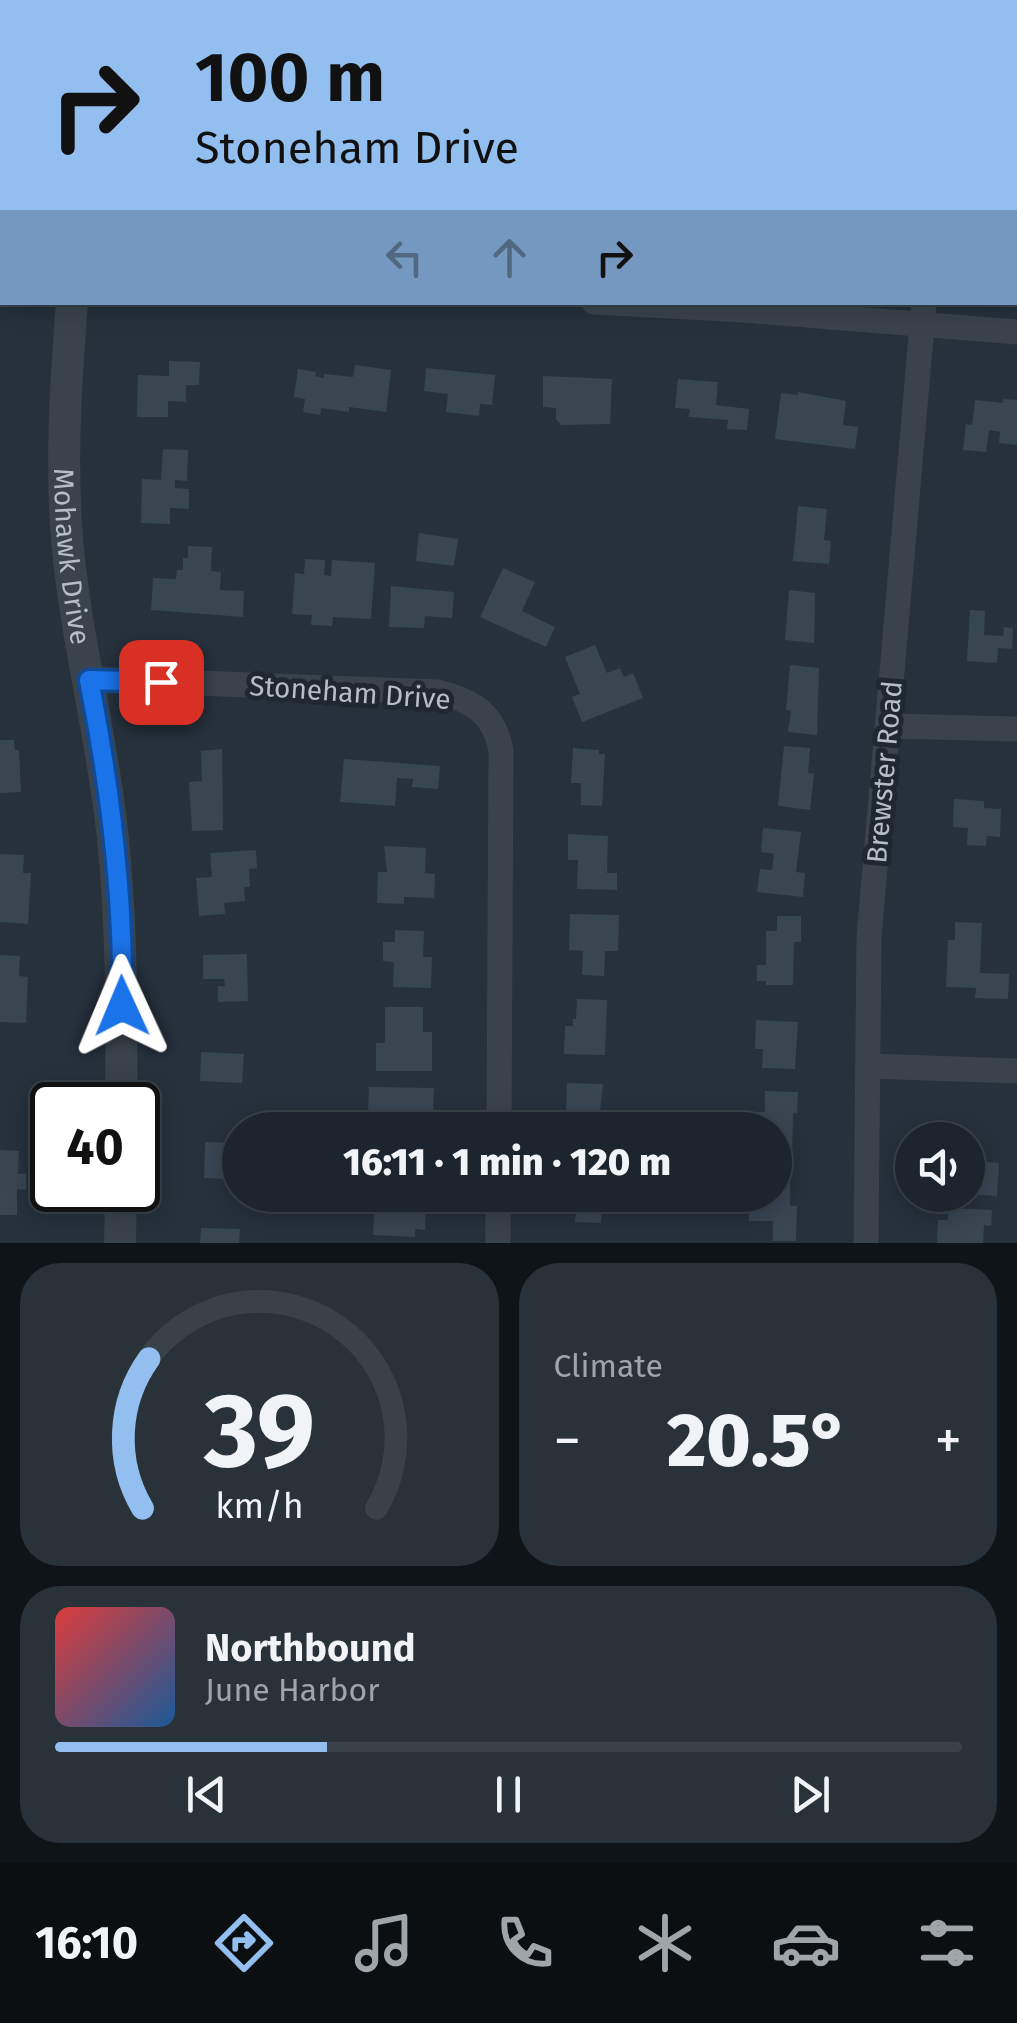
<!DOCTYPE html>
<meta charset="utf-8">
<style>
body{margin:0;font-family:"Fira Sans",sans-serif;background:#293139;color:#f1f3f6;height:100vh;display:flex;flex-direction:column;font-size:38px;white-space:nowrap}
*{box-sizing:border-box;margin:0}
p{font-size:32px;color:#a0a5aa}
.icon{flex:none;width:55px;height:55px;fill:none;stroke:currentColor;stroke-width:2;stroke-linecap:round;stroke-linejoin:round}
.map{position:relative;height:1243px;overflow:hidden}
.panel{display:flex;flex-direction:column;gap:20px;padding:20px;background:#0f1419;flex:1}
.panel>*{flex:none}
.hud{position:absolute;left:0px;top:0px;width:1018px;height:305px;box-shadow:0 5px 25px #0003,0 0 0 2px #3a4249;background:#92bfef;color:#111;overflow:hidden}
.tools{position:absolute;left:895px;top:1122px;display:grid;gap:20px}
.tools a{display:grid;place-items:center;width:90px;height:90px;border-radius:50%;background:#1c252d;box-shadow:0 5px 25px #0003,0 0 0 2px #3a4249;font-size:50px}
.speed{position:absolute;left:30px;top:1082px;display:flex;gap:20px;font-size:50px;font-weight:700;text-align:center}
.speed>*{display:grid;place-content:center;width:130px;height:130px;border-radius:50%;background:#1c252d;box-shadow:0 5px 25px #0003,0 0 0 2px #3a4249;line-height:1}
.speed .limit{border:5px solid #111;border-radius:15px;background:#fff;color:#111}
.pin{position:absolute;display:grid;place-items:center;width:85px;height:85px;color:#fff;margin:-42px;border-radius:20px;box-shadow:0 5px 15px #0006}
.me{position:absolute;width:110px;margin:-55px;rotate:359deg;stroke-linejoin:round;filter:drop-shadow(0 0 8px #0008)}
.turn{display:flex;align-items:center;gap:35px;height:210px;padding:0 30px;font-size:45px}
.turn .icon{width:130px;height:130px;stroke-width:2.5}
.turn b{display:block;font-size:70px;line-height:85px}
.lanes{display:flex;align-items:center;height:95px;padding:0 30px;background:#0003;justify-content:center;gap:50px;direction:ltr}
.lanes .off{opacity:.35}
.big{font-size:75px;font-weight:800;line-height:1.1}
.panel .card{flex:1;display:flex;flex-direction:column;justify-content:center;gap:15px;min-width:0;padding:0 35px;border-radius:40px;background:#293139}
.panel .dial{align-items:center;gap:0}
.dial svg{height:260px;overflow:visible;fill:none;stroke:#3a4249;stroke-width:7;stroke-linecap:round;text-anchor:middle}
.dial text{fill:#f1f3f6;stroke:none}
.song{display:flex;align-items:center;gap:30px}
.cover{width:120px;height:120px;border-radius:15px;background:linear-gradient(135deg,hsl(0 70% 55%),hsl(210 70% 35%))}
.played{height:10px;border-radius:5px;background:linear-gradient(90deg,#92bfef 30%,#3a4249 30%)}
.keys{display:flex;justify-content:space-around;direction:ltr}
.heat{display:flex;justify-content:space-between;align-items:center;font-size:55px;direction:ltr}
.panel .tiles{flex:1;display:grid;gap:20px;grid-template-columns:1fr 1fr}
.card:last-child{grid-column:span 2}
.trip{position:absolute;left:222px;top:1112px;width:570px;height:100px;border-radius:50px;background:#1c252d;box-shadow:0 5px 25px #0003,0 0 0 2px #3a4249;font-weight:800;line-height:100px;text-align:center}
.tab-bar{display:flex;height:160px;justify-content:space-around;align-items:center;background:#0b0f12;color:#a0a5aa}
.tab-bar .icon{width:70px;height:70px}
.tab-bar .on{color:#92bfef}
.tab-bar b{font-size:45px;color:#f1f3f6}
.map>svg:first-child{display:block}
.building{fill:#384652}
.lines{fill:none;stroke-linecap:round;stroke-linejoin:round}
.minor{stroke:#3a434c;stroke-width:25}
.tertiary{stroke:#3a434c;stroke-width:32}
.route-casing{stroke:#114b97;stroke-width:25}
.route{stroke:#1a73e8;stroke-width:18}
.labels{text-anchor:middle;stroke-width:10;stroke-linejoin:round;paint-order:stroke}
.street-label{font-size:28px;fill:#b5bec7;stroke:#1f2831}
</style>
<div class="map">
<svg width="1017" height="1243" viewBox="0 0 1017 1243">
<rect width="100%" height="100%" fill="#26313c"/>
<!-- building -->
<g class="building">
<polygon points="169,361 200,362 199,385 186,385 186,402 168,401 168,417 137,417 138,375 169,376"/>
<polygon points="355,365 391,370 386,412 349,407 349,412 321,408 320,415 303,412 305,399 294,397 298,369 316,372 315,376 324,378 324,374 353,377"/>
<polygon points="426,368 495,375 492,405 480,404 479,416 446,412 448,394 424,391"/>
<polygon points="543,376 612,379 610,424 561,425 556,419 556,408 543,407"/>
<polygon points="678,379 718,382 716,405 749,409 747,430 727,429 728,420 689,417 690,409 675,408"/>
<polygon points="798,392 846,401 843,425 858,427 855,449 775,439 781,393 798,395"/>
<polygon points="1003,399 1017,400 1017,445 999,443 1000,432 989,430 986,452 963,450 966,424 972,425 975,400 1003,403"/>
<polygon points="163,449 188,450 187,481 175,480 175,488 189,489 189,509 170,508 170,524 141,523 142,479 161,480"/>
<polygon points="798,506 827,509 824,540 831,541 829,564 793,561"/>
<polygon points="419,533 458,539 454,566 416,561"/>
<polygon points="188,546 212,547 211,571 221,572 220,590 244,591 243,617 151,610 153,578 176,579 177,570 183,570 183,558 188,558"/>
<polygon points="305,559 325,560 324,575 331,576 332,560 375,563 371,619 333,617 332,626 311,625 312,615 292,614 295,573 304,574"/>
<polygon points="503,568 535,582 522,611 555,627 546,647 480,617"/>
<polygon points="391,586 454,592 452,618 425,616 424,628 389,627"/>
<polygon points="789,590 815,593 814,643 785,640"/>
<polygon points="970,610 985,611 984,635 1003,636 1004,627 1013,628 1012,649 998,648 997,663 967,661"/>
<polygon points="595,645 607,673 620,668 624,677 633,673 643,698 582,722 572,697 580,694 565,657"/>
<polygon points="790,665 819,668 817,735 788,732 791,711 786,710"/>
<polygon points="0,740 14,740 15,750 19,750 21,792 0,793"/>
<polygon points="784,746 810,748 808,773 814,774 810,810 778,806"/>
<polygon points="573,748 599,750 599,754 605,754 602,806 581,805 581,783 571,783"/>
<polygon points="222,749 223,830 192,831 189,782 202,781 201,751"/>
<polygon points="344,759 440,766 438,789 412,787 413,779 397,778 395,806 340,802"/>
<polygon points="954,799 984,801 984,808 1001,809 1000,837 987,836 986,846 967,845 968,828 953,827"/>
<polygon points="763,828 801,832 796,872 805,873 803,897 757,892 760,869 772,870 774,854 761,852"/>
<polygon points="568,834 608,836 607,873 617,873 617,890 577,889 578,860 568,860"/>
<polygon points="384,846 426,848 425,873 435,874 434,898 404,897 404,904 377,903 378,872 387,872"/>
<polygon points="256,850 257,868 249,869 250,887 244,887 245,901 224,903 225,914 199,916 196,878 212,877 210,853"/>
<polygon points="0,854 24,855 23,873 31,873 28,924 0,922"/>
<polygon points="570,914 619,915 618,951 605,951 604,976 582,975 583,951 569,950"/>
<polygon points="777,916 801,916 801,942 794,942 793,985 766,985 766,981 757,981 757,965 766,965 766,931 777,931"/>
<polygon points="955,922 982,923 980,973 1009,974 1008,999 975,998 976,988 946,987 948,940 955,940"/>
<polygon points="395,930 424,931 423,957 432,957 431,988 393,987 394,962 383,961 383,942 395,942"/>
<polygon points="247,954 248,1001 218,1002 218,986 225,986 224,979 203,979 203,955"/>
<polygon points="0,955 20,956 19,976 28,977 26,1023 0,1022"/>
<polygon points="577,999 607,1000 605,1055 564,1054 565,1026 573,1026 573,1019 576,1019"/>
<polygon points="385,1007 423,1007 423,1032 432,1032 432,1071 376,1071 376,1043 385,1043"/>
<polygon points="756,1020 798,1022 795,1069 762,1068 763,1049 755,1049"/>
<polygon points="201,1052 244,1054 242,1083 200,1081"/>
<polygon points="567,1083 603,1084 598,1130 576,1130 577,1115 566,1115"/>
<polygon points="369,1087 434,1088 433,1116 415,1115 415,1130 382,1130 382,1115 368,1115"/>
<polygon points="765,1091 798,1092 797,1113 793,1113 792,1156 775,1155 775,1130 753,1128 754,1112 765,1112"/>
<polygon points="205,1142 240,1143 240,1164 229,1164 228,1179 204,1178"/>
<polygon points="968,1143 975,1144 974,1161 999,1163 997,1196 968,1194"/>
<polygon points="0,1150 19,1151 18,1174 26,1174 26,1190 17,1189 17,1215 0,1215"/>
<polygon points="775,1177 790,1177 790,1206 797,1206 796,1241 773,1241 773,1221 749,1221 749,1200 766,1200 766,1195 775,1195"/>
<polygon points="393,1195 433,1195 432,1203 426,1203 425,1230 415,1229 415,1237 373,1235 375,1202 392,1203"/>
<polygon points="567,1195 603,1195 601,1223 575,1222 577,1199 567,1198"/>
<polygon points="949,1208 992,1210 991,1226 984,1225 983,1243 937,1243 938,1220 948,1220"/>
<polygon points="201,1228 240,1229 239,1243 200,1243"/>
</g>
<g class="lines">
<!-- minor -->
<g class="minor">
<polyline points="953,2 953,0"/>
<polyline points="594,302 744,310 1017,332"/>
<path d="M 89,679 L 438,692 C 473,701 494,713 501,750 L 499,1130"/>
<polyline points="888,726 1017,729"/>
<polyline points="868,1066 1017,1071"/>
<polyline points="498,1243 498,1195"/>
<polyline points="866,1243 869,937 924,302"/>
</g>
<!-- tertiary -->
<g class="tertiary">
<polyline points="96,2 96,0"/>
<path id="s1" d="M 72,302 C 65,392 59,487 71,576 C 82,665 104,749 113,839 C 122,928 122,1016 121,1105"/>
<polyline points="120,1243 121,1190"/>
</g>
</g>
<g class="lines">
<defs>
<path id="route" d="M 122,1006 C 124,897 110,786 89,680 L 161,682"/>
</defs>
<!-- route casing -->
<use href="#route" class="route-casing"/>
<!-- route -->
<use href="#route" class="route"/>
</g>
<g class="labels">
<!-- street labels -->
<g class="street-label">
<text dy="10" stroke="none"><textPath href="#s1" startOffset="255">Mohawk Drive</textPath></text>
<text transform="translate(350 692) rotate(4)" y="10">Stoneham Drive</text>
<text transform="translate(884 772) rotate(-85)" y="10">Brewster Road</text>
</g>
</g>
</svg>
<div class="tools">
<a><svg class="icon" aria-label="sound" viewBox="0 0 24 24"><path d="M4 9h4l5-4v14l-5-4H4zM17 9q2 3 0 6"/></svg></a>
</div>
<div class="speed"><div class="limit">40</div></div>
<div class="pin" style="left:161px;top:682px;background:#d93025"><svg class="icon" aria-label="arrive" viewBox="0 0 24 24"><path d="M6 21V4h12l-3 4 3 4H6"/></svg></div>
<svg class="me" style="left:122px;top:1006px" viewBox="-20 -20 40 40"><path d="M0-17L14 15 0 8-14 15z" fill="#1a73e8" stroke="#fff" stroke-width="4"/></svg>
<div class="trip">16:11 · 1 min · 120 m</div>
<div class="hud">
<div class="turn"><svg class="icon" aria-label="right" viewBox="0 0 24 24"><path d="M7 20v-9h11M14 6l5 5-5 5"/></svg><div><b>100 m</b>Stoneham Drive</div></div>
<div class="lanes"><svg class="icon off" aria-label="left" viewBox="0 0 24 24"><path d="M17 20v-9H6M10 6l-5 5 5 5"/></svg><svg class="icon off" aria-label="ahead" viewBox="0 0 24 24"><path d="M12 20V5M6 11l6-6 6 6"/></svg><svg class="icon" aria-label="right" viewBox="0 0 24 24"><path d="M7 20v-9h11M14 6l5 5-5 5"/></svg></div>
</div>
</div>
<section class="panel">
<div class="tiles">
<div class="card dial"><svg viewBox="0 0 100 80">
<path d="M14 69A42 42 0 1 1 86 69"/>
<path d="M14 69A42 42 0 0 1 16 23" stroke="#92bfef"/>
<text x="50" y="56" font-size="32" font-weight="700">39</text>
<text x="50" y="72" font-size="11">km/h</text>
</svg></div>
<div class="card"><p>Climate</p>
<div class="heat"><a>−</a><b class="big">20.5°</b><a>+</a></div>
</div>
<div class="card">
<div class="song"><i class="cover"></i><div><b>Northbound</b><p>June Harbor</p></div></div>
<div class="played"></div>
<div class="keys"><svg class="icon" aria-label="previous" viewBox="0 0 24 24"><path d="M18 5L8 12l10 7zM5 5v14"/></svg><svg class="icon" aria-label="pause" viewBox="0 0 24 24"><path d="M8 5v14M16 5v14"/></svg><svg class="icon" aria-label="next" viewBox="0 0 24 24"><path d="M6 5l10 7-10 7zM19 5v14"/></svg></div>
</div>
</div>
</section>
<nav class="tab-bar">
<b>16:10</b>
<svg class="icon on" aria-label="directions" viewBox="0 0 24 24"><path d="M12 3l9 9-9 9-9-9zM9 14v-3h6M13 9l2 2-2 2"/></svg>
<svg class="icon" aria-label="music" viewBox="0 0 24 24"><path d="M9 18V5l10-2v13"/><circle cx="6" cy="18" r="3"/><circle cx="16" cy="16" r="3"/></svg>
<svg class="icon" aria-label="phone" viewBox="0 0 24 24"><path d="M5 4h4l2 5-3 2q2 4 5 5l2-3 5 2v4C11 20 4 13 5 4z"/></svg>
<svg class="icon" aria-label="climate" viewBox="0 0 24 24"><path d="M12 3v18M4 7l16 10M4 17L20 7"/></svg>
<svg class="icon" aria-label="car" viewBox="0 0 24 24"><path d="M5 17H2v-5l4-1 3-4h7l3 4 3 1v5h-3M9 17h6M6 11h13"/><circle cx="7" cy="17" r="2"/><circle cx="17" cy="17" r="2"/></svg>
<svg class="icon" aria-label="filters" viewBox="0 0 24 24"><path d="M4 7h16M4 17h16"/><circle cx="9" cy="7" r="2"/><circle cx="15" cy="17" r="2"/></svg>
</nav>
